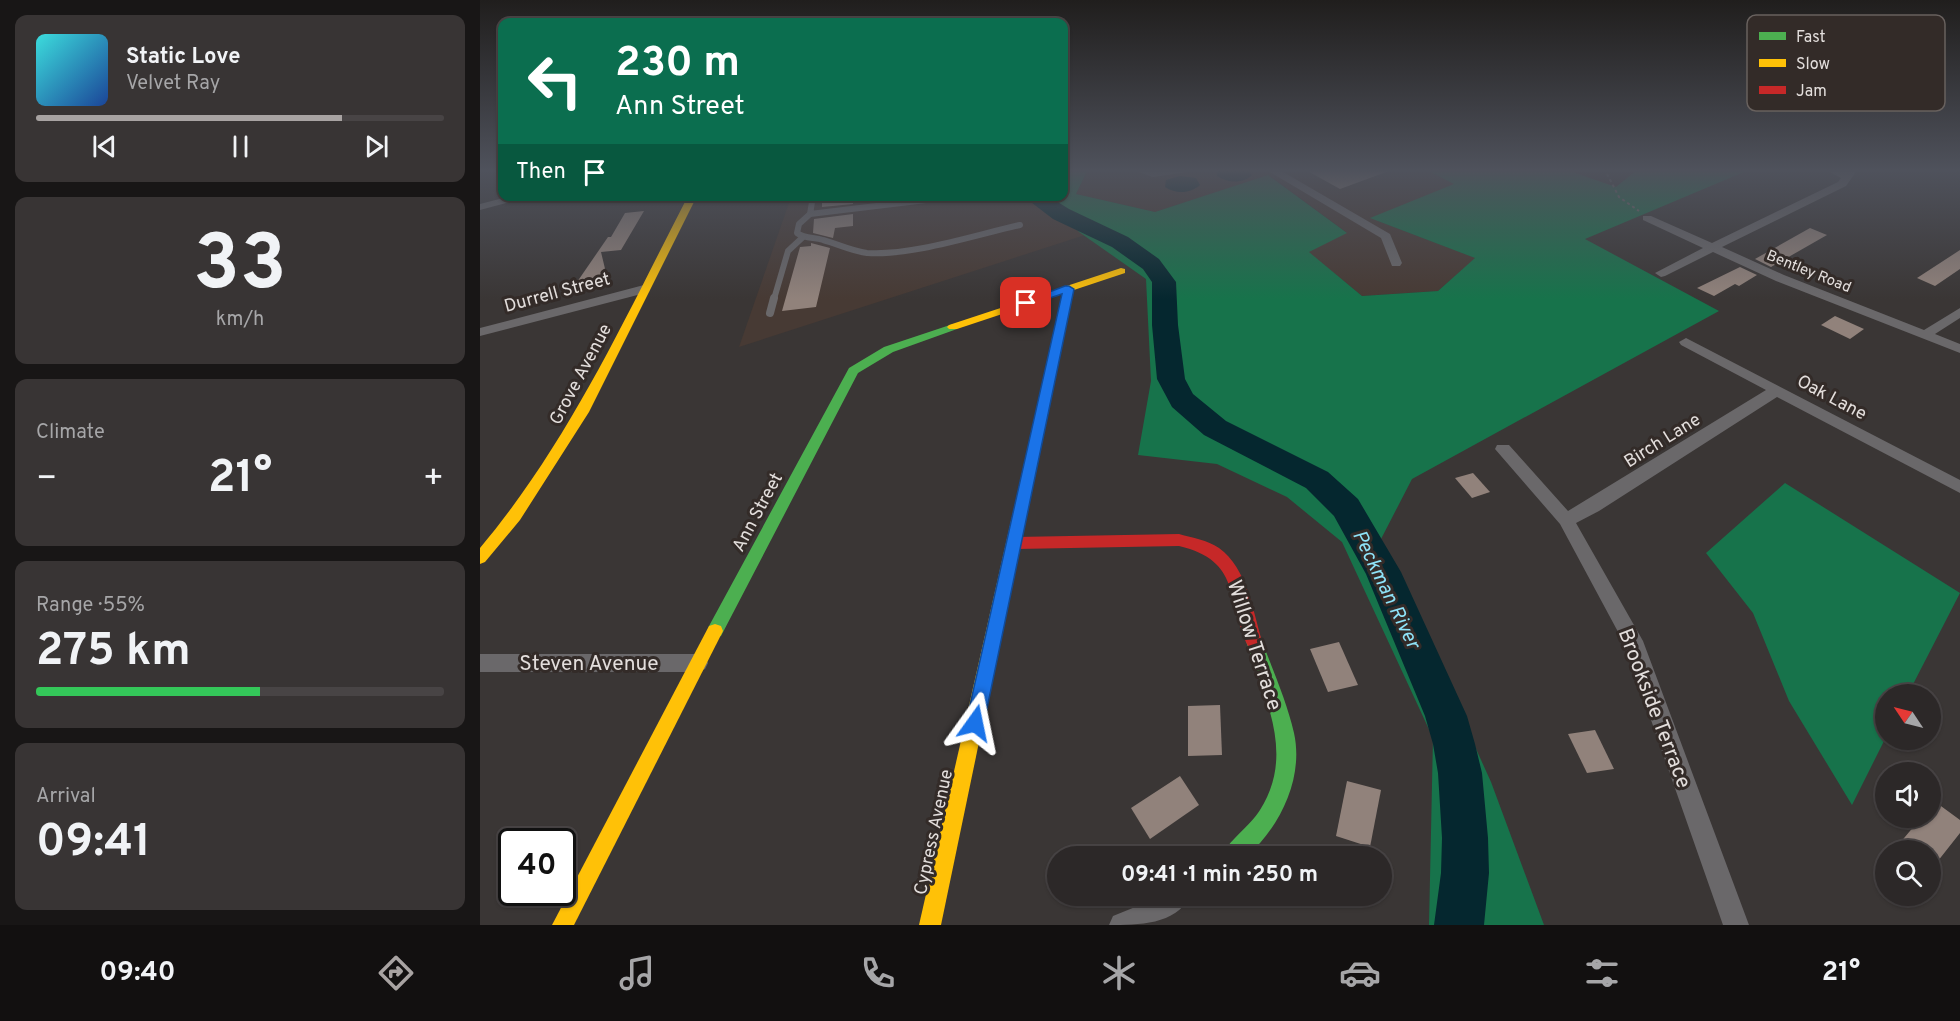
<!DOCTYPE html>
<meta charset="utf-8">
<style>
body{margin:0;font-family:Overpass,sans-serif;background:#383434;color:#f1f3f6;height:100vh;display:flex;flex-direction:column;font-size:22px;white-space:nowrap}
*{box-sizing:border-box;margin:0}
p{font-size:20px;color:#a6a6a8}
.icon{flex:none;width:33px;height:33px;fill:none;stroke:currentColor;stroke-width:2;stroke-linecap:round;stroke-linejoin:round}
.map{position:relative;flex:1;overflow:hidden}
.drawer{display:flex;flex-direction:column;gap:15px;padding:15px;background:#181616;width:480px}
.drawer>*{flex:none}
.hud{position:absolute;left:18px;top:18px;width:570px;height:183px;border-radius:12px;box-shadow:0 2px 4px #0004,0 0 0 2px #484445;background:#0b6e4f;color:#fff;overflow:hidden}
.needle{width:39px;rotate:305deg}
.tools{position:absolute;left:1395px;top:684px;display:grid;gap:12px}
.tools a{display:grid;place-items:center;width:66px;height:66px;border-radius:50%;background:#2c2828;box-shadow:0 2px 4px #0004,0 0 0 2px #484445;font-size:30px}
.speed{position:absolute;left:18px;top:828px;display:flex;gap:12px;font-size:30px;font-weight:700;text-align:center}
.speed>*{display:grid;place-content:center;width:78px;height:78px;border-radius:50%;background:#2c2828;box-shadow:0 2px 4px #0004,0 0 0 2px #484445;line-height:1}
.speed .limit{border:3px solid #111;border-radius:9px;background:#fff;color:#111}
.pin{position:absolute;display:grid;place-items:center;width:51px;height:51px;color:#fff;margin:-26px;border-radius:12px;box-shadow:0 3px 9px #0006}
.me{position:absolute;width:66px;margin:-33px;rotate:12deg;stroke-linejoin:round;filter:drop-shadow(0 0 4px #0008)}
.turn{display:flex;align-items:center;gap:21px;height:126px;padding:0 18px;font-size:27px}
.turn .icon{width:78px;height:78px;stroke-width:2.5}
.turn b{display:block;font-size:42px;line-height:51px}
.then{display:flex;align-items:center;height:57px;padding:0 18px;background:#0003;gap:12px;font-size:22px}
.big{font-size:45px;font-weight:700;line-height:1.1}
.drawer .card{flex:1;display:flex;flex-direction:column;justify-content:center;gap:9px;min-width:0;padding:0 21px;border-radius:12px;background:#383434}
.drawer .dial{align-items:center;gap:0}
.dial b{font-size:78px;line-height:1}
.song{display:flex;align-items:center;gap:18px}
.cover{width:72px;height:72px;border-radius:9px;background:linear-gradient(135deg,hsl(180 70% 55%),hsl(220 70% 35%))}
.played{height:6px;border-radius:3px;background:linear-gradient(90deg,#a8a3a2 75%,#484445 75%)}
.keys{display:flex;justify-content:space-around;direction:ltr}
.heat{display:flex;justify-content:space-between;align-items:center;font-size:33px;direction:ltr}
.charge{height:9px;border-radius:4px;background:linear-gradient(90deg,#34c759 55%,#484445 0)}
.trip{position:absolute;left:567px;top:846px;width:345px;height:60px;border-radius:30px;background:#2c2828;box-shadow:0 2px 4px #0004,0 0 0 2px #484445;font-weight:700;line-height:60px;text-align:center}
.dock{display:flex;height:96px;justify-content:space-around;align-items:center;background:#121010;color:#a6a6a8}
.dock .icon{width:42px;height:42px}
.dock .selected{color:#a8a3a2}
.dock b{font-size:27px;color:#f1f3f6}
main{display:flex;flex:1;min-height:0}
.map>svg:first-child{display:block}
.built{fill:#473a34}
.forest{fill:#17734b}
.water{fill:#05272f}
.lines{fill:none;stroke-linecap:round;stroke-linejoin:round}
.river{fill:#05272f;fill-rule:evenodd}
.building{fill:#91827b}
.path{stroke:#706e6f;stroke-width:2;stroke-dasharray:3 3;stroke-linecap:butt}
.lane-far1{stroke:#6a686a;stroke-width:6}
.lane{stroke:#6a686a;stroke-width:8}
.street{fill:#6a686a;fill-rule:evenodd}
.fast{fill:#4caf50;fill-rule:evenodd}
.slow{fill:#ffc107;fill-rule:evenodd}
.jam{fill:#c62828;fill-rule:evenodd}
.route{fill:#1a73e8;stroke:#114b97;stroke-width:1.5}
.labels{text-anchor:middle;stroke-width:6;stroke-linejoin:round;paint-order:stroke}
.far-street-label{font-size:15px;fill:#e3dedc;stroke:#332b28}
.street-label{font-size:18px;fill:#e3dedc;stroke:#332b28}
.water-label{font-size:20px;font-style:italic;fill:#8ee3f8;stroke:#332b28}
.near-street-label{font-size:21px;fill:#e3dedc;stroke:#332b28}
.key{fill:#332b28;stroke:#68615e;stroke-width:1.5}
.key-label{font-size:16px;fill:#e3dedc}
</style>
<main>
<section class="drawer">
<div class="card">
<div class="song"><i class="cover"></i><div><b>Static Love</b><p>Velvet Ray</p></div></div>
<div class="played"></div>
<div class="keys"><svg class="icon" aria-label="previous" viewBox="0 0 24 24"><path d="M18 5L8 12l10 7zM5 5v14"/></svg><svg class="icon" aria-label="pause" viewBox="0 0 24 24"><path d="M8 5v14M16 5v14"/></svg><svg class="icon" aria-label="next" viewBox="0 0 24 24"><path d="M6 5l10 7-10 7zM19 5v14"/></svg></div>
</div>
<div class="card dial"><b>33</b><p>km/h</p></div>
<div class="card"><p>Climate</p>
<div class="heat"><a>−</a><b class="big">21°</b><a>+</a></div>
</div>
<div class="card"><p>Range · 55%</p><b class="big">275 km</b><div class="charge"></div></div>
<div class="card"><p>Arrival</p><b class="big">09:41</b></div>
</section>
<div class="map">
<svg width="1480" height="925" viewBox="0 0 1480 925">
<rect width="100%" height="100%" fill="#3a3635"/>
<!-- built -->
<g class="built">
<polygon points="604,169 947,169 982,187 898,221 996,258 958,291 882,296 828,252 866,232 789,175 675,212 596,194 607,172"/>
<polygon points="311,197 548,197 598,226 605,235 259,347"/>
</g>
<!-- forest -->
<g class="forest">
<polygon points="584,169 607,171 596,194 675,212 788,175 867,233 829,252 882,296 958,291 995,258 890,218 974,184 945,169 1084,169 1136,187 1158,169 1271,169 1105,239 1239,311 932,479 901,539 1011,782 1064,925 949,925 953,738 862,542 807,497 737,464 658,455 671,381 666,279 599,232 592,223 547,197 584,196"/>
<polygon points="1305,483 1480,593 1428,694 1406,694 1405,739 1372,805 1309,701 1273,613 1226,553"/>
</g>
<!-- water -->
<g class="water">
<path d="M 740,169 L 768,169 L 772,175 C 763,184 747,183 737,176 L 737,172 Z"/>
<path d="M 700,176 L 716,178 L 720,185 C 710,194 696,194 685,187 L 686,180 Z"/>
</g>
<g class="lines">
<!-- river -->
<polygon class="river" points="543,196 568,196 589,209 648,237 679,259 696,282 698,325 705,379 713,394 746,421 848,472 878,499 921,572 987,716 995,744 1002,773 1008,838 1009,873 1004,925 954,925 961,873 962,838 958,773 953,744 945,716 886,574 854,516 826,488 724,435 692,407 677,379 672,325 672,282 663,269 632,247 573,219"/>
</g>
<!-- building -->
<g class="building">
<polygon points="824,169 909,169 909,171 860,189"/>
<polygon points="342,196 373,196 373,204 342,207"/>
<polygon points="164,211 141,250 121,252 127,277 95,285 128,237 131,237 145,213"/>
<polygon points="373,214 373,226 355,228 353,238 333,233 334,219"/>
<polygon points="1330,228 1347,235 1291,267 1275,259"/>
<polygon points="331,243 350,248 336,307 302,311 320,247 331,246"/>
<polygon points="1480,250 1480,269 1455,286 1437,278"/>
<polygon points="1260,267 1277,275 1259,286 1255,284 1234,296 1217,288"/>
<polygon points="1355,316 1384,329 1370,339 1341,325"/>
<polygon points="993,473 1010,492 992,498 975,478"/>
<polygon points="859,642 878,685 848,692 830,649"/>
<polygon points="740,705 742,755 708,756 708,706"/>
<polygon points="1115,730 1134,769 1107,773 1088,734"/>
<polygon points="700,776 719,805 670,839 651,808"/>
<polygon points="867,781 901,790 890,847 856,836"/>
<polygon points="1450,798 1480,820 1480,833 1450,871 1450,850 1414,850 1435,825 1424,818 1450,818"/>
</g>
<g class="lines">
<!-- path -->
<polyline class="path" points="1127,174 1139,197 1159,211"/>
<!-- lane-far1 -->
<g class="lane-far1">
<polyline points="659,169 673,174 707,169"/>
<polyline points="333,196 330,214 446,200"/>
<path d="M 330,214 L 319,224 L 317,233 C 325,239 334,237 343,240 C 358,244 371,251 387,253 C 432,256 495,235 540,225"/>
<polyline points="294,299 308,251 323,237"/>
</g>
<!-- lane -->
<polyline class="lane" points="290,313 294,298"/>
<!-- street -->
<g class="street">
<polygon points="785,169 798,169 910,234 922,263 920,266 912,266 901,238"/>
<polygon points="1344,169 1359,169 1366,172 1367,169 1378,169 1366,186 1242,247 1304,275 1444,330 1480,308 1480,318 1455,334 1480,344 1480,353 1296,281 1233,252 1185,276 1181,277 1175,273 1223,248 1163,220 1163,216 1171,216 1232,243 1358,182 1361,178"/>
<polygon points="31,196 52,196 0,210 0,204"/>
<polygon points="164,285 169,286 170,289 169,292 0,336 0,328"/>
<polygon points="1206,338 1480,480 1480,493 1297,397 1119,511 1096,523 1163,641 1269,925 1243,925 1144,643 1080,524 1015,449 1017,445 1029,445 1088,511 1286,390 1201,345 1199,342"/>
<polygon points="0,654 218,654 225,657 228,663 225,669 218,672 0,672"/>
<path d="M 676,896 L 710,896 C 696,925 658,925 629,925 L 633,916 L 665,903 Z"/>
</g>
<!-- fast -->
<g class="fast">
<polygon points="473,324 477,325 477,329 413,352 378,373 241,636 235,638 229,636 227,631 229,626 369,368 404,347"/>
<path d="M 774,634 L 780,636 L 782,641 C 793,671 807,702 814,733 C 824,778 800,827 767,856 L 742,856 C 746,843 771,825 780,810 C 816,753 784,698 766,641 L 768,636 Z"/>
</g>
<!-- slow -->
<g class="slow">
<path d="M 208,196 L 217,196 L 109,412 L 40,520 L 5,562 L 0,564 L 0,548 C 89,442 145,318 208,196 Z"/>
<polygon points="641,268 645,269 645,273 477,329 469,329 467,327 469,325"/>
<polygon points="538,516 543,517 545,521 461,925 439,925 531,521 533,517"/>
<polygon points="235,624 241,626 243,631 94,925 72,925 229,626"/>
</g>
<!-- jam -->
<g class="jam">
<polygon points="589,286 594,289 545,521 543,525 533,525 531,521 584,289"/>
<path d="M 699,534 C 713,538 727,540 739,548 C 767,568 773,611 782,641 L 780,646 L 774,648 L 768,646 C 746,600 762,561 699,546 L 535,549 L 530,547 L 528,543 L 530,539 L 535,537 Z"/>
</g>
</g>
<!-- sky -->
<linearGradient id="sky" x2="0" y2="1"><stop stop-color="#201e1d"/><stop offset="0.57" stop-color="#4f525c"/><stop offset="1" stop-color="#4f525c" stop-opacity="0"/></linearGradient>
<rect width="1480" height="299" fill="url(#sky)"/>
<!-- route -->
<polygon class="route" points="585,286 589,286 594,289 504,723 501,729 495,731 489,729 486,723 582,294 546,306 540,303"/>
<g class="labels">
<!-- far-street labels -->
<g class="far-street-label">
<text transform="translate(1329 271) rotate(22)" y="5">Bentley Road</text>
</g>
<!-- street labels -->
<g class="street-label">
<text transform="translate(77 292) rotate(-15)" y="6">Durrell Street</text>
<text transform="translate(100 374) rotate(-62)" y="6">Grove Avenue</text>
<text transform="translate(1352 397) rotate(28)" y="6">Oak Lane</text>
<text transform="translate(1182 440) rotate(-32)" y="6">Birch Lane</text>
<text transform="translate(277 512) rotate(-62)" y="6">Ann Street</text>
<text transform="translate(453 832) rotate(-78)" y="6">Cypress Avenue</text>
</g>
<!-- water labels -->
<g class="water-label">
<text transform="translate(907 589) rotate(64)" y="7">Peckman River</text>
</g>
<!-- near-street labels -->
<g class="near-street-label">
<text transform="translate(775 645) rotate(72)" y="7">Willow Terrace</text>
<text x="109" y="670">Steven Avenue</text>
<text transform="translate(1175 708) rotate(69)" y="7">Brookside Terrace</text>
</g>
</g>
<!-- legend -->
<rect x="1267" y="15" width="198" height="96" rx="9" class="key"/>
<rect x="1279" y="32" width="27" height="8" fill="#4caf50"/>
<rect x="1279" y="59" width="27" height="8" fill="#ffc107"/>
<rect x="1279" y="86" width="27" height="8" fill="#c62828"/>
<g class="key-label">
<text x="1316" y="42">Fast</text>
<text x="1316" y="69">Slow</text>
<text x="1316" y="96">Jam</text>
</g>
</svg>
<div class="tools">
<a><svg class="needle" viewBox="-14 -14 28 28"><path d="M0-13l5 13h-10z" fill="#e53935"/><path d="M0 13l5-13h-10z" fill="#a6a6a8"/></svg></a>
<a><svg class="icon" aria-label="sound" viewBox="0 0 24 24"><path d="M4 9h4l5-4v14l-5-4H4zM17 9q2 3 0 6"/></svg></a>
<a><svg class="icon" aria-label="search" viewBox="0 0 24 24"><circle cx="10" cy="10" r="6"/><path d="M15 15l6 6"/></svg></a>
</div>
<div class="speed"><div class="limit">40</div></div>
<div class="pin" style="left:546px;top:303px;background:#d93025"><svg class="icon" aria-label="arrive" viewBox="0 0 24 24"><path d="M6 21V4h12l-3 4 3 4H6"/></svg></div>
<svg class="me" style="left:495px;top:723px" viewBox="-20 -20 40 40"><path d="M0-17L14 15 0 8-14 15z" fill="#1a73e8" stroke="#fff" stroke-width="4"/></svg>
<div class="trip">09:41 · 1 min · 250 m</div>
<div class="hud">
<div class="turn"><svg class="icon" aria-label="left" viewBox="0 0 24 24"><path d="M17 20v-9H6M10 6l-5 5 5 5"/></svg><div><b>230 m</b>Ann Street</div></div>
<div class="then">Then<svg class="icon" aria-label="arrive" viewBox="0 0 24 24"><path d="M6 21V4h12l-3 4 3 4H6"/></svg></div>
</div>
</div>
</main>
<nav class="dock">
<b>09:40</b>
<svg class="icon selected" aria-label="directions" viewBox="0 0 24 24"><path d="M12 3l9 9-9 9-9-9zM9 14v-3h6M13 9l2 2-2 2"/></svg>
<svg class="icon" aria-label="music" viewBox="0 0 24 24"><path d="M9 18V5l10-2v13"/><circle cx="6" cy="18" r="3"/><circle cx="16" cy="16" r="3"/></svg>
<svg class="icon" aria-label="phone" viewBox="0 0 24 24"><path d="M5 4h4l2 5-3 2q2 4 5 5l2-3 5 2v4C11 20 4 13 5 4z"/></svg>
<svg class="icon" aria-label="climate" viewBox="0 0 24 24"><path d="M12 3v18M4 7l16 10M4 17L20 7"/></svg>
<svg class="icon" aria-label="car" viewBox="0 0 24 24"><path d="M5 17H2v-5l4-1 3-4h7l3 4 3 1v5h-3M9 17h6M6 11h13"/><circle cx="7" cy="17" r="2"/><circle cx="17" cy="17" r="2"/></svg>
<svg class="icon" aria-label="filters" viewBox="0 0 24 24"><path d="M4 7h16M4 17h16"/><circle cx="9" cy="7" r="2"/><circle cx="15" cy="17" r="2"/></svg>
<b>21°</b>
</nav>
